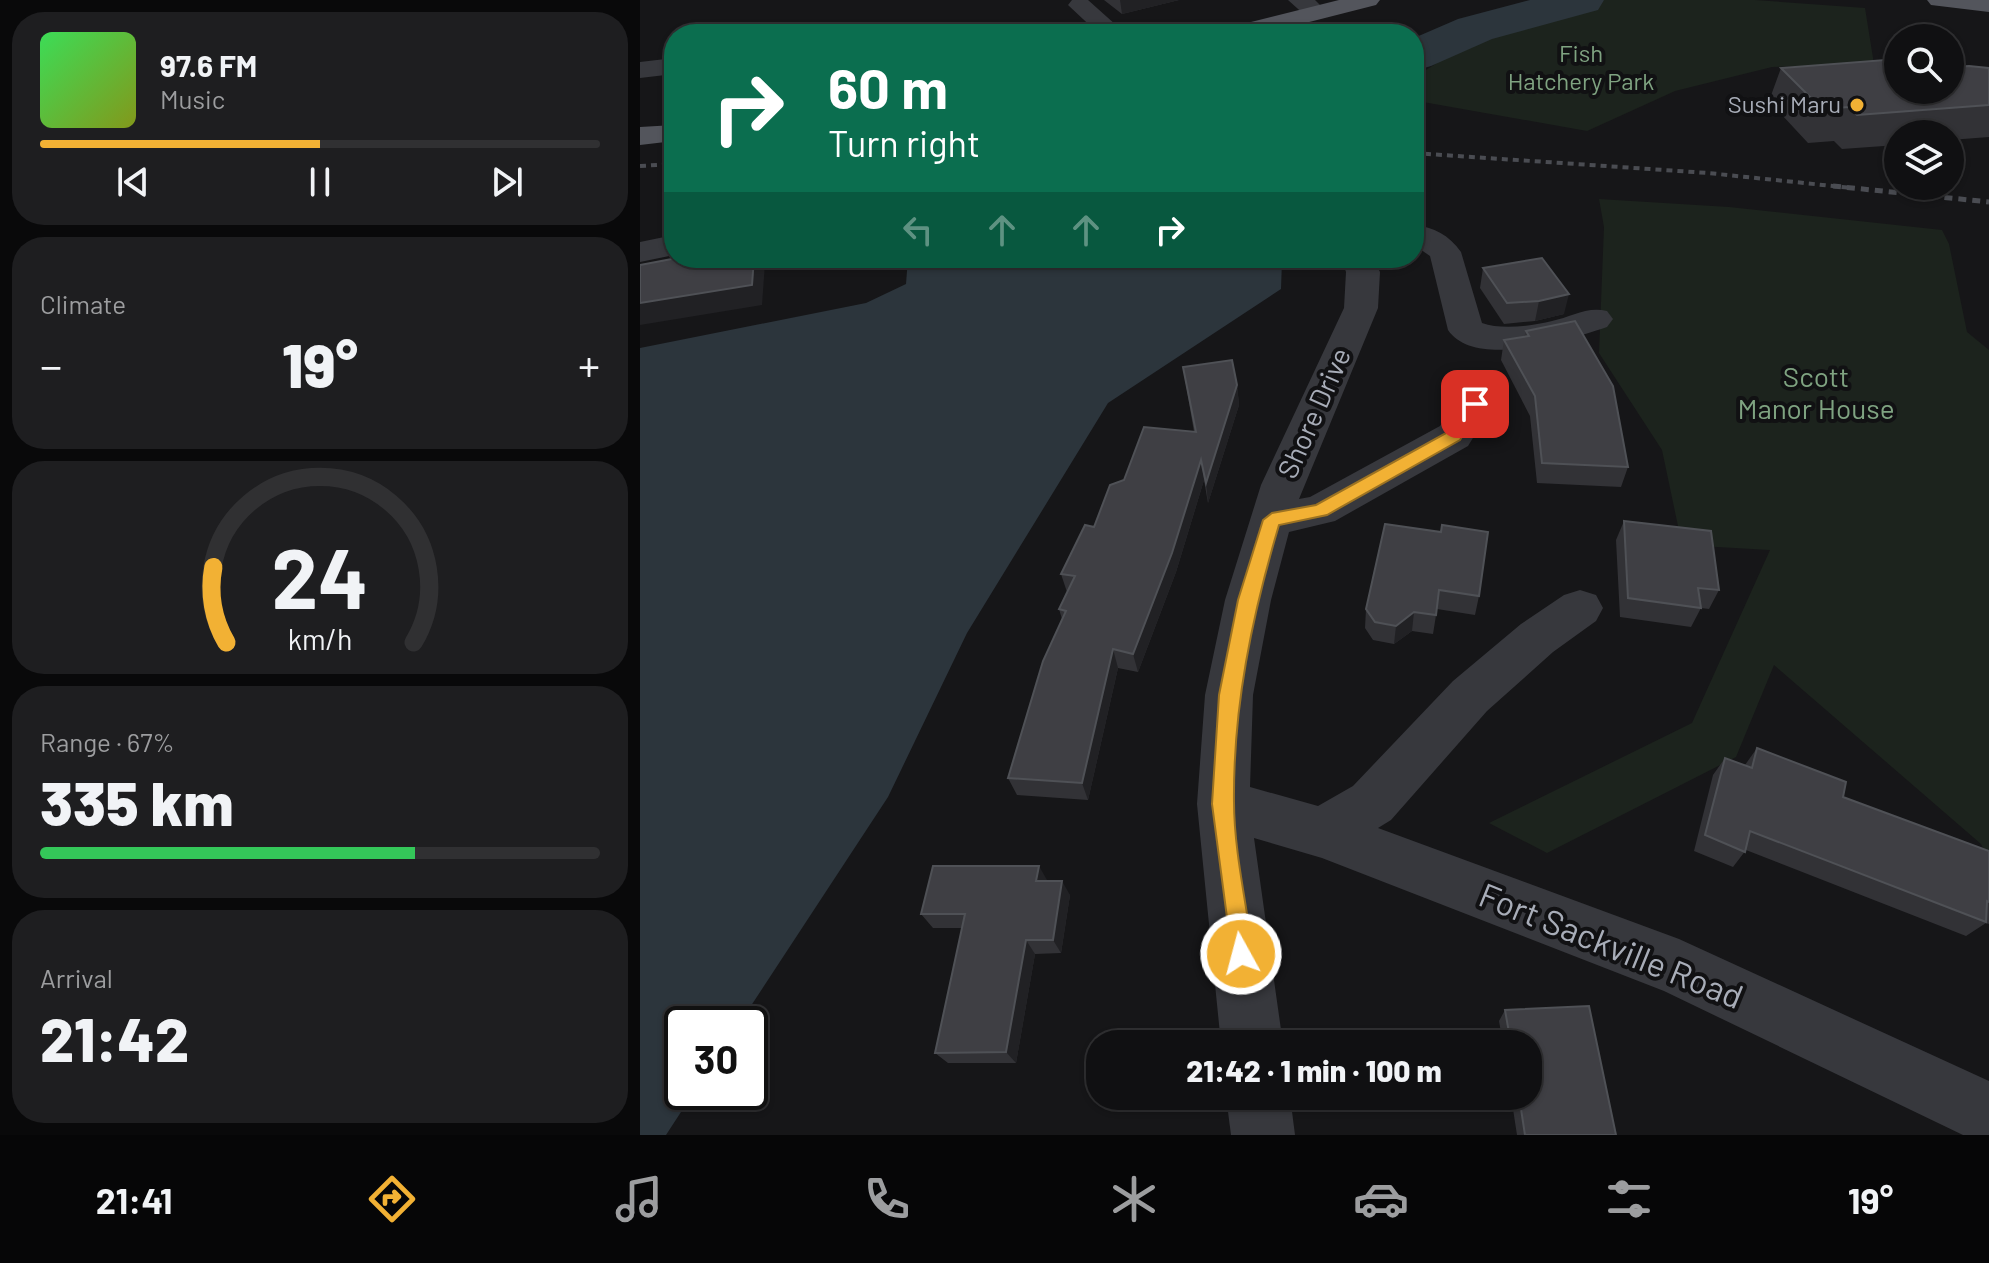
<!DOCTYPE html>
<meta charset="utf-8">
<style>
body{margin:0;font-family:Barlow,sans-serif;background:#1e1e20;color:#f1f3f6;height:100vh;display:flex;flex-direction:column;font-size:30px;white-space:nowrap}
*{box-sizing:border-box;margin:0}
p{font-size:26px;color:#9c9d9f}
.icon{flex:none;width:44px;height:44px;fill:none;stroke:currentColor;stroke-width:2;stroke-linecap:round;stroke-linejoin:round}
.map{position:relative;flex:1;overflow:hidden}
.drawer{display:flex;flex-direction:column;gap:12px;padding:12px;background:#09090a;width:640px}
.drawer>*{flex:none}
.hud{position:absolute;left:24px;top:24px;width:760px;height:244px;border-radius:32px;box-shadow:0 2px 6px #0004,0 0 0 2px #303032;background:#0b6e4f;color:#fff;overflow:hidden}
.fabs{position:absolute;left:1244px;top:24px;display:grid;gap:16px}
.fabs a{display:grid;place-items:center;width:80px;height:80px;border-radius:50%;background:#101012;box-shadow:0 2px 6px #0004,0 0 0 2px #303032;font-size:40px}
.speed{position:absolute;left:24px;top:1006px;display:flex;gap:16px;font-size:40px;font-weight:700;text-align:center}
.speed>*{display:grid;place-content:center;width:104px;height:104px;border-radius:50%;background:#101012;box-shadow:0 2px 6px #0004,0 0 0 2px #303032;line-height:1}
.speed .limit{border:4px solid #111;border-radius:12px;background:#fff;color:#111}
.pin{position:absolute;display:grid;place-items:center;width:68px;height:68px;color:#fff;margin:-34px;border-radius:16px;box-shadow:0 4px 12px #0006}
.me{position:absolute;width:88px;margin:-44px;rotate:353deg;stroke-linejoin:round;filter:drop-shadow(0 0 6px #0008)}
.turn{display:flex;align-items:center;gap:28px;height:168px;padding:0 32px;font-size:36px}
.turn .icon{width:104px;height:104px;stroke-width:2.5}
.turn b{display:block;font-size:56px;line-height:68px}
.lanes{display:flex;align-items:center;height:76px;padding:0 32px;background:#0003;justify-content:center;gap:40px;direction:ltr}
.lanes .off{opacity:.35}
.big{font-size:60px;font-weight:800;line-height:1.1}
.drawer .card{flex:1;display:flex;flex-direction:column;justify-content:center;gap:12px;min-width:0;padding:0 28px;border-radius:32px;background:#1e1e20}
.drawer .dial{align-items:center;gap:0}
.dial svg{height:208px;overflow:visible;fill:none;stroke:#303032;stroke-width:7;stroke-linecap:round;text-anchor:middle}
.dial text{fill:#f1f3f6;stroke:none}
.song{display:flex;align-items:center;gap:24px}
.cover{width:96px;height:96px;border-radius:12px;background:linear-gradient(135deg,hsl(130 70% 55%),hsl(70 70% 35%))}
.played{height:8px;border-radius:4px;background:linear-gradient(90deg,#f2b134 50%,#303032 50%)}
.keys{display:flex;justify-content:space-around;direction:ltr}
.heat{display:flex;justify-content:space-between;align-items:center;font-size:44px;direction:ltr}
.charge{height:12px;border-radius:6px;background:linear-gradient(90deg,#34c759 67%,#303032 0)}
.trip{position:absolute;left:446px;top:1030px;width:456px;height:80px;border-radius:32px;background:#101012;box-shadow:0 2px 6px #0004,0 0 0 2px #303032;font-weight:800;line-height:80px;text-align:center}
.menu{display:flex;height:128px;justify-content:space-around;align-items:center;background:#060607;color:#9c9d9f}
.menu .icon{width:56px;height:56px}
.menu .selected{color:#f2b134}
.menu b{font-size:36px;color:#f1f3f6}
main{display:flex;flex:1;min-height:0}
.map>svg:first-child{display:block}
.green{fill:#1c231d}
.water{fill:#2c353c}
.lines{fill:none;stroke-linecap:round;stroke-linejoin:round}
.river{fill:#2c353c;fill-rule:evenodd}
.minor{fill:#37383d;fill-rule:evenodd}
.major{fill:#53555c;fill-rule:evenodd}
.rail-far1{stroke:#4a4c52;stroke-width:4;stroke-dasharray:6 5;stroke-linecap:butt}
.rail{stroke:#4a4c52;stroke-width:5;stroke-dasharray:8 6;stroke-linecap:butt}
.wall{fill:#323236}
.shaded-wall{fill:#212124}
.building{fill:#3f3f44;stroke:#4f5156;stroke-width:2}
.route{fill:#f2b134;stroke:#9d7322;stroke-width:2}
.poi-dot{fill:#f2b134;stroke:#111113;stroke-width:3}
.labels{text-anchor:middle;stroke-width:8;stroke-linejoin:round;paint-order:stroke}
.far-park-label{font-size:24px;fill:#7fa381;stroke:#111113}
.far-poi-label{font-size:24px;fill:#a8adb8;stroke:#111113;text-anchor:end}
.park-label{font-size:28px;fill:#7fa381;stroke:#111113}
.street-label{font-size:28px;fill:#a8adb8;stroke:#111113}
.near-street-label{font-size:34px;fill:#a8adb8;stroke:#111113}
</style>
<main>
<section class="drawer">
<div class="card">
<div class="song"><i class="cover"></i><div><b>97.6 FM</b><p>Music</p></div></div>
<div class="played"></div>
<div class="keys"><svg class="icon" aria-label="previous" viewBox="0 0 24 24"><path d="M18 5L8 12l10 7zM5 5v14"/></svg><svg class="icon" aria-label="pause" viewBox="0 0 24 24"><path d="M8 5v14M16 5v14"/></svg><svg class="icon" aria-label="next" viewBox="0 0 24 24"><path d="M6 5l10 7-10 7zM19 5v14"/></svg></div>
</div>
<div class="card"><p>Climate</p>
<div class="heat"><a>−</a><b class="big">19°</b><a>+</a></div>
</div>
<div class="card dial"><svg viewBox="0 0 100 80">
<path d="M14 69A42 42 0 1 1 86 69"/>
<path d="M14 69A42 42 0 0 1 9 40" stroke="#f2b134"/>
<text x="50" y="56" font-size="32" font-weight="700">24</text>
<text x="50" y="72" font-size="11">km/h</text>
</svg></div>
<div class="card"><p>Range · 67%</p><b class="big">335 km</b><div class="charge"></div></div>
<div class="card"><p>Arrival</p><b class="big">21:42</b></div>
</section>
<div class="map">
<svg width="1349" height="1135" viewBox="0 0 1349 1135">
<rect width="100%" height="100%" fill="#161618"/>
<!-- green -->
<g class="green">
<path d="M 964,0 L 1115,0 L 1225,8 L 1234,64 L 1132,67 L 1035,91 L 947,131 L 783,102 L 774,126 L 774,76 C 805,63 825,35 856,22 C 871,16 883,17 897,14 C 920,10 942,5 964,0 Z"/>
<polygon points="959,199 1089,207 1302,230 1309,244 1327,332 1349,350 1349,860 1341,844 1134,665 1096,757 907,853 849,823 1052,723 1130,550 1042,545 1022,450 959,353 964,227"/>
</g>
<!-- water -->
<polygon class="water" points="268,258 639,258 642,260 641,289 468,403 327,633 248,797 99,1024 42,1024 42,1092 54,1092 26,1135 0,1135 0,348 226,303 266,284"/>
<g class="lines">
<!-- river -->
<polygon class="river" points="890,0 964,0 958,10 852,39 791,66 774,71 774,38 818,19"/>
<!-- minor -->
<g class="minor">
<polygon points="432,0 448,0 486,34 459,34 428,5"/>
<polygon points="648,0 675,0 687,12 683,17 667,17"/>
<polygon points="34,58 34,74 0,78 0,62"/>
<path d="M 774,225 C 794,227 809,235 821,252 L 842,323 C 861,330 892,326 912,321 C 931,317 947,306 967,311 L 973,319 L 967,327 C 931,339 835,370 808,330 L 790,256 L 774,245 Z"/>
<polygon points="34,235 34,255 0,262 0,242"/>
<polygon points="701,258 733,258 740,272 738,308 659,499 670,497 800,426 822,395 835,391 848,395 854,404 828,446 695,521 649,532 631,600 613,695 610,787 678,806 713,786 813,681 881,624 924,595 940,590 956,595 963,608 956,621 913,652 847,711 751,820 738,828 1039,939 1349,1081 1349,1135 1323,1135 1024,991 682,858 614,838 643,1044 581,1044 557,804 565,695 585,600 621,485 704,308 706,272"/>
<polygon points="586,1096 650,1096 655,1135 591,1135"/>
</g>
<!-- major -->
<g class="major">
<polygon points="699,0 740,0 736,5 622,34 580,34 583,29"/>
<polygon points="1287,0 1349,0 1349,12 1291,5"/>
<polygon points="34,125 34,141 0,145 0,127"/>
</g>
<!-- rail-far1 -->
<g class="rail-far1">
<polyline points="774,153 1068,173 1212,188"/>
<polyline points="0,166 34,164"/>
</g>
<!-- rail -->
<polyline class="rail" points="1193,186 1349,202"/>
</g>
<!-- wall -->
<g class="wall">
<polygon points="464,0 539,0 482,14"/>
<polygon points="1141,68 1258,90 1349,68 1349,137 1310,140 1310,134 1258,134 1258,145 1202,149 1194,141 1168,143 1129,101"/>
<polygon points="843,268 924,314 895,321 864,324 840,288"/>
<polygon points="886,331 988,467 981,487 897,483 890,416 861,360 864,340 884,337"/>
<polygon points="543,367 597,385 599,405 568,503 564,480 536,572 498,672 478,668 448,800 377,795 368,778 422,619 419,609 427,592 421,574 454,527 484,480 554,432"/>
<polygon points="984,521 1079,590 1069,609 1061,608 1051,627 980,617 976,540"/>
<polygon points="745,524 839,596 835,615 797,609 793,634 772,631 754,644 733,640 725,628 726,609"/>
<polygon points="1117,748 1203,797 1349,851 1349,924 1346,923 1326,936 1106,850 1093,867 1054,851 1073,775 1085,758 1105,765"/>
<polygon points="407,881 430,895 421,953 395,954 376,1063 308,1063 295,1053 322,928 293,928 281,914"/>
<polygon points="865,1010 976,1135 877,1135 871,1096 888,1096 888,1044 863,1044 859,1021"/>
</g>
<!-- shaded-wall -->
<g class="shaded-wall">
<polygon points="480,0 539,0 482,14"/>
<polygon points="114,258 123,258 125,263 122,305 0,325 0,303"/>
<polygon points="929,294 924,314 895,321 899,301"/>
<polygon points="597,385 599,405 568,503 566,483"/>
<polygon points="561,460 564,480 536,572 498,672 493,654"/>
<polygon points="774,612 772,631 754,644 756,626"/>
<polygon points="473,649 478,668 448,800 442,783"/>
<polygon points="399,866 407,880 396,881"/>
<polygon points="422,881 430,895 421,953 413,940"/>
<polygon points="386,940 395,954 376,1063 366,1052"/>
</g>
<!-- building -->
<g class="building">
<polygon points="1258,59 1258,90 1310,90 1310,67 1329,66 1349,68 1349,105 1217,115 1209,107 1182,109 1141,68"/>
<polygon points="37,258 114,258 112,285 0,303 0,265"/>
<polygon points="902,258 929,294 899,301 867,303 843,268"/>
<polygon points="935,321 973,386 988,467 902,463 895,396 864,340 889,336 886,331"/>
<polygon points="592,360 597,385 566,483 561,460 532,553 493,654 473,649 442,783 368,778 403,661 426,611 419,609 435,576 421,574 445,525 454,527 470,485 484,480 504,427 556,432 543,367"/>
<polygon points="984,521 1071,531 1079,590 1058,588 1061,608 988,598"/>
<polygon points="745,524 801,532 802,525 848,532 839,596 799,590 796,615 774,612 756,626 735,622 726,609"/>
<polygon points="1117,748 1206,782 1203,797 1349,851 1349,902 1347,901 1346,922 1110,831 1105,852 1065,835 1085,758 1112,768"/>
<polygon points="293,866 399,866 396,881 422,881 413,940 386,940 366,1052 295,1053 325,914 281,914"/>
<polygon points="949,1006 976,1135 885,1135 879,1096 888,1096 888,1044 871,1044 865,1010"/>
</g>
<!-- route -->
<path class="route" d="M 835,398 L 842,404 L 820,440 L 687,515 L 639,525 C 612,616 593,707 594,802 C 594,851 607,906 613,954 L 609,963 L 601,966 L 593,963 L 572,804 L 579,695 L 598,600 L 623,520 L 632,513 L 676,505 L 808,432 L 829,400 Z"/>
<!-- markers -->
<circle class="poi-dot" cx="1217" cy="105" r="8"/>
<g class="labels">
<!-- far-park labels -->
<g class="far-park-label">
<text x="941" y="62">Fish<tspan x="941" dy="28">Hatchery Park</tspan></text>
</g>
<!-- far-poi labels -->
<g class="far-poi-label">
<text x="1201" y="113">Sushi Maru</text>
</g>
<!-- park labels -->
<g class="park-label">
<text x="1176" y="387">Scott<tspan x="1176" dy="32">Manor House</tspan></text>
</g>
<!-- street labels -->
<g class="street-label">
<text transform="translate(674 413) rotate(-66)" y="10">Shore Drive</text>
</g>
<!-- near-street labels -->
<g class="near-street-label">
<text transform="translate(971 946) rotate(22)" y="12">Fort Sackville Road</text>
</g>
</g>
</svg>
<div class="fabs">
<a><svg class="icon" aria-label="search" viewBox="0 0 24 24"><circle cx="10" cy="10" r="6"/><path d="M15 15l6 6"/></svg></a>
<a><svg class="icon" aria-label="layers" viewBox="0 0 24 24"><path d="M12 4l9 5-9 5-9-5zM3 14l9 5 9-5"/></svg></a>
</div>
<div class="speed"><div class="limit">30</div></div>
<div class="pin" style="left:835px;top:404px;background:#d93025"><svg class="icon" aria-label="arrive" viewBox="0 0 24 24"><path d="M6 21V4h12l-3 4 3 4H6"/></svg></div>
<svg class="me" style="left:601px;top:954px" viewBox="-20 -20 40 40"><circle r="17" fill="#f2b134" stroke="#fff" stroke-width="3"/><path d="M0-11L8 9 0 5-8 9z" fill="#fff"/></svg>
<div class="trip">21:42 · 1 min · 100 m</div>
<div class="hud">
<div class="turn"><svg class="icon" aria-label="right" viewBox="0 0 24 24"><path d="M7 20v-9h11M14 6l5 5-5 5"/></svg><div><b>60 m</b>Turn right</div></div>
<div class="lanes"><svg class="icon off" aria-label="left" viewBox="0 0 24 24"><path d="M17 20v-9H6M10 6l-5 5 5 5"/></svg><svg class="icon off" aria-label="ahead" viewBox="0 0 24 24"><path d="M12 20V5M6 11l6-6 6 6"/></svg><svg class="icon off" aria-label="ahead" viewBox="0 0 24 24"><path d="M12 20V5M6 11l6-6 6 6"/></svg><svg class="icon" aria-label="right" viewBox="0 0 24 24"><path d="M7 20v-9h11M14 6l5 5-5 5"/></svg></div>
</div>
</div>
</main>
<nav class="menu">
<b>21:41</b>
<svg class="icon selected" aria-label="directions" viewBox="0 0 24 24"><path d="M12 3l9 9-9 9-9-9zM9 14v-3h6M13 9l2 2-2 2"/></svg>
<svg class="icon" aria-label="music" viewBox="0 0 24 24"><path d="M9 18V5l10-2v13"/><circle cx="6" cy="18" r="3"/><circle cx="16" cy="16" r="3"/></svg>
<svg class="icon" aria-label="phone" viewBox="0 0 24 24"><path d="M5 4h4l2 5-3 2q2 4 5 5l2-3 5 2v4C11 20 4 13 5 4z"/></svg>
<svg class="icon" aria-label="climate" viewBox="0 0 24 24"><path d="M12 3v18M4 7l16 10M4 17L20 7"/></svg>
<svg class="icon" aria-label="car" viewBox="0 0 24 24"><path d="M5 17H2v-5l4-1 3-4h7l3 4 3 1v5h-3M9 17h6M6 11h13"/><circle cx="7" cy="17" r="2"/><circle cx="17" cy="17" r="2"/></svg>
<svg class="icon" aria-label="filters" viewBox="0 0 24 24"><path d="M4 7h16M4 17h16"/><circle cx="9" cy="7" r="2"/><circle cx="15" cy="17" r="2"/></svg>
<b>19°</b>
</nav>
